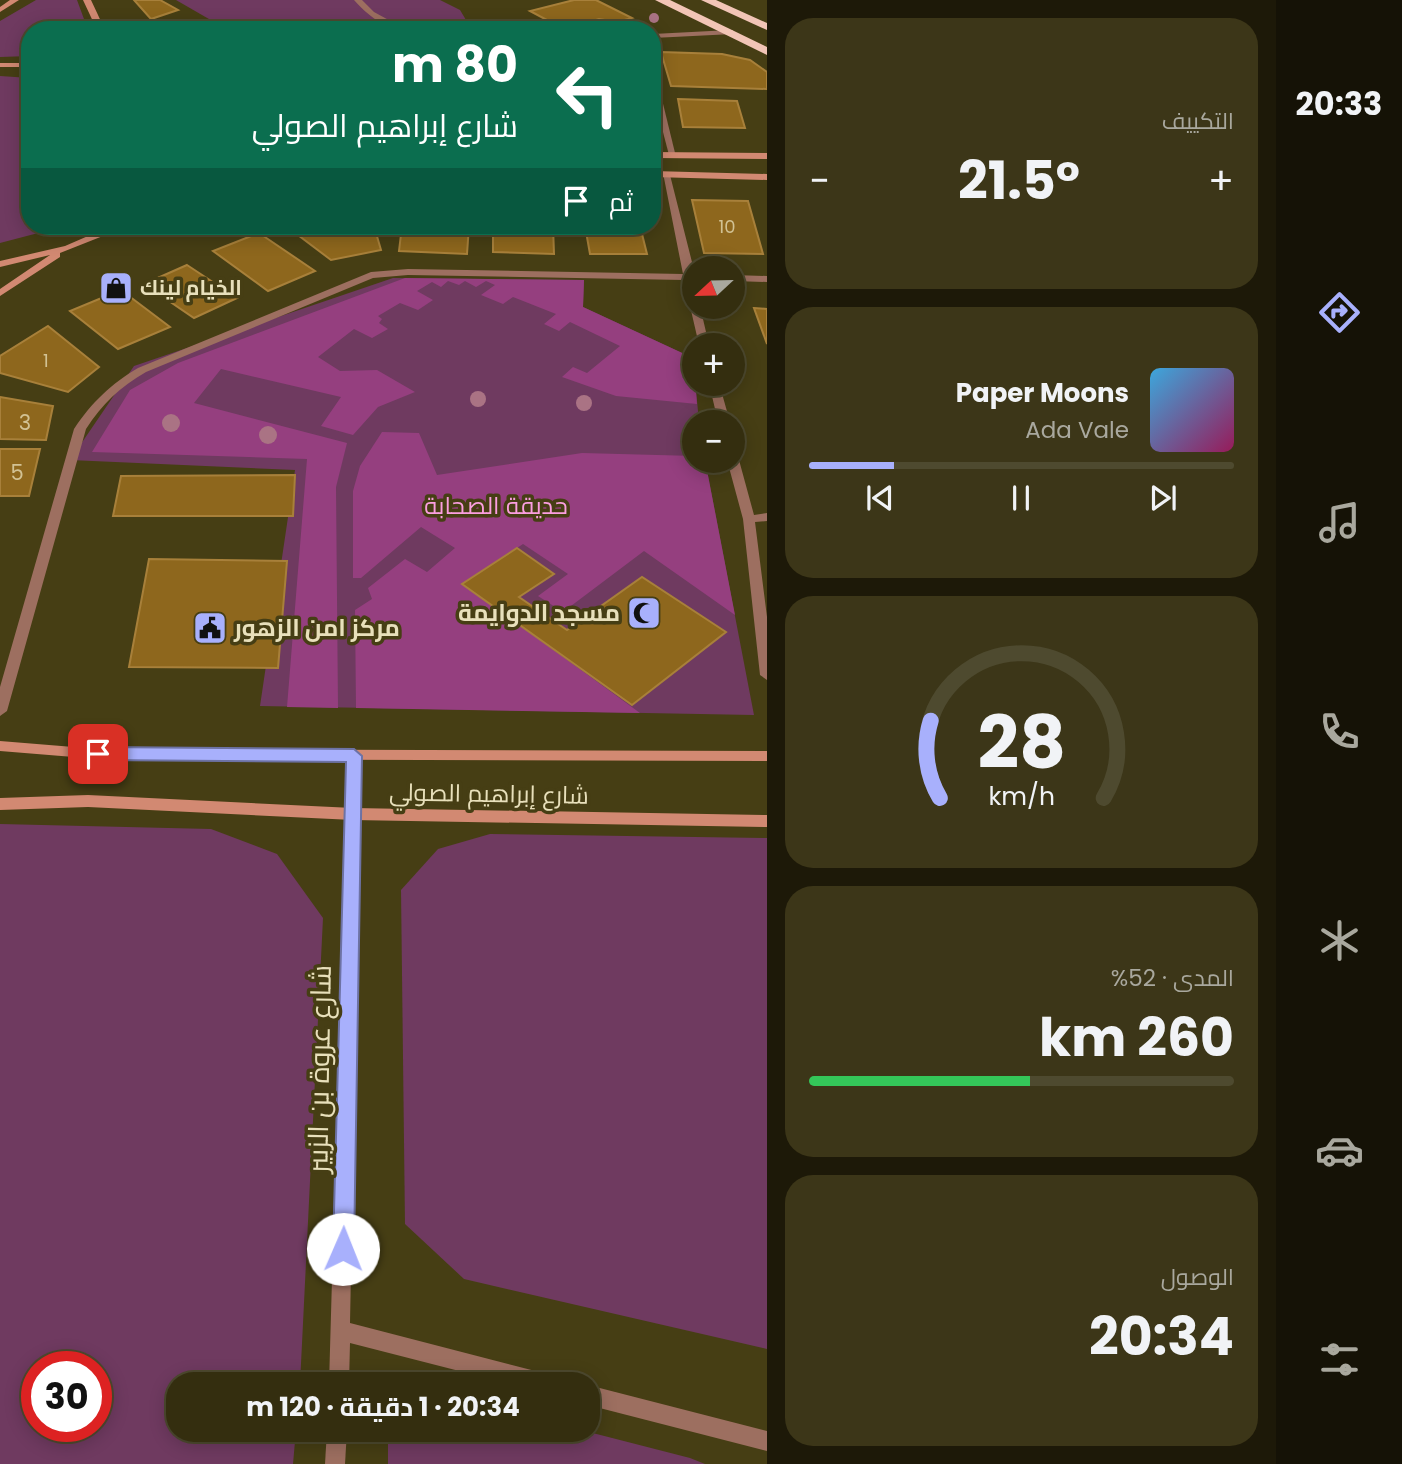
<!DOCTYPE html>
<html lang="ar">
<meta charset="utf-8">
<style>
body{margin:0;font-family:Poppins,Cairo,sans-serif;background:#3c3618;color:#f1f3f6;direction:rtl;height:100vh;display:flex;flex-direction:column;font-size:26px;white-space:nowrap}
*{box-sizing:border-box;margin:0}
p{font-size:23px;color:#a9a89e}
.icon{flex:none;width:38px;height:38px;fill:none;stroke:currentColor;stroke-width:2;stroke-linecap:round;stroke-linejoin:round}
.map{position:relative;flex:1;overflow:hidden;direction:ltr}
.panel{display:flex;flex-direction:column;gap:18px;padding:18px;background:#1d1908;width:509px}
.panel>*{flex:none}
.top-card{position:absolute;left:21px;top:21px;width:640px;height:214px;border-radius:28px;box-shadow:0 4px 18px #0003,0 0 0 2px #4e4a2f;direction:rtl;background:#0b6e4f;color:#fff;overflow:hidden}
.needle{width:46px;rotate:248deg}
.tools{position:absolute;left:682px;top:256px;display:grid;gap:14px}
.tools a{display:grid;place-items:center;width:63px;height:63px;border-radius:50%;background:#342e0f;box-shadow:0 4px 18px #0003,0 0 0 2px #4e4a2f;font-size:35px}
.speed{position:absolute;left:21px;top:1351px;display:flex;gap:14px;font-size:35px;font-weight:700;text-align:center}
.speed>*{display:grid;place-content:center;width:91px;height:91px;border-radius:50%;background:#342e0f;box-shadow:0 4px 18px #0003,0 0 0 2px #4e4a2f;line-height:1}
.speed .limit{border:10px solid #d22;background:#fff;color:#111}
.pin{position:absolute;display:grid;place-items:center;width:60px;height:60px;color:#fff;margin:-30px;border-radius:14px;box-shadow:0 4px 10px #0006}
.me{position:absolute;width:77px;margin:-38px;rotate:1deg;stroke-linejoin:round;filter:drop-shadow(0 0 5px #0008)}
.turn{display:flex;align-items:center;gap:24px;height:147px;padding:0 28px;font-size:32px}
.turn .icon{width:91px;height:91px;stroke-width:2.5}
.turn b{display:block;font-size:49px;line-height:60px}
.then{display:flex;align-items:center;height:66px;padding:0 28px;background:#0003;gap:14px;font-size:26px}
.big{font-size:52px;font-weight:700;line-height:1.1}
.panel .card{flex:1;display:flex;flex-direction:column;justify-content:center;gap:10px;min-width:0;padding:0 24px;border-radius:28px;background:#3c3618}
.panel .dial{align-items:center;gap:0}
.dial svg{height:182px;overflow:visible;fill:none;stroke:#4e4a2f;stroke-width:7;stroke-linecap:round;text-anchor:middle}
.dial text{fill:#f1f3f6;stroke:none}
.song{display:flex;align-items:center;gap:21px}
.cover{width:84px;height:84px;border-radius:10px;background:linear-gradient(135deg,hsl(200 70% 55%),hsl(330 70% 35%))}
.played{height:7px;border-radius:4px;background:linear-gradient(90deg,#a8b0fc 20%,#4e4a2f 20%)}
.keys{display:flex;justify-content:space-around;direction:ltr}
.heat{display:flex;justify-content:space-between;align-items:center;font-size:38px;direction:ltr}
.charge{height:10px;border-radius:5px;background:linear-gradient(90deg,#34c759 52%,#4e4a2f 0)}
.trip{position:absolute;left:166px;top:1372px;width:434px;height:70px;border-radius:28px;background:#342e0f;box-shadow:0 4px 18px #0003,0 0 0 2px #4e4a2f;font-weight:700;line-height:70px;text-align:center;direction:rtl}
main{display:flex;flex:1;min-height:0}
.dock{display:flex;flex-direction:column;width:126px;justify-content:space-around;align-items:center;background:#151206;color:#a9a89e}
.dock .icon{width:49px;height:49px}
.dock .selected{color:#a8b0fc}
.dock b{font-size:32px;color:#f1f3f6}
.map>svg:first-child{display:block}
.green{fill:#6f3a60;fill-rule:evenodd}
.forest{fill:#953f7f}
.building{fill:#8e671d;stroke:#a8803a;stroke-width:2}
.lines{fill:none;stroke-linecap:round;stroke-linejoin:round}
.lane{fill:#9d6f60;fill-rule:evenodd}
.street{fill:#9d6f60;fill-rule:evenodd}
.secondary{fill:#d28972;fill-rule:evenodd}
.highway{fill:#f2c5b6;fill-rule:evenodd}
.tree{fill:#aa7384}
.route{fill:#a8b0fc;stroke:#6d72a4;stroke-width:2}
.labels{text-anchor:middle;stroke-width:7;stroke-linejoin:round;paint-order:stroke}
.far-number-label{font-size:18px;fill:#d2c294}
.far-poi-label{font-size:21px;font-weight:bold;fill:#e8e0bb;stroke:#463e14;text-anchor:start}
.number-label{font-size:21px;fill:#d2c294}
.park-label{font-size:24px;fill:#fb9ee0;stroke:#463e14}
.poi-label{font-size:24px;font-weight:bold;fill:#e8e0bb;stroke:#463e14;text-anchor:end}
.street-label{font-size:24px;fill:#e8e0bb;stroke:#463e14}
.near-street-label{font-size:28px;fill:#e8e0bb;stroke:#463e14}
</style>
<main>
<nav class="dock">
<b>20:33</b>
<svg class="icon selected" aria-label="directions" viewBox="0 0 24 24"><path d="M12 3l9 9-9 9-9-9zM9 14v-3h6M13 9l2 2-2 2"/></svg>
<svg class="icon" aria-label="music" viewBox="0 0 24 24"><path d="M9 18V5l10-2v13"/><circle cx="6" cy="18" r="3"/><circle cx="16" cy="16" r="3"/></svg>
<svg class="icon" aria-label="phone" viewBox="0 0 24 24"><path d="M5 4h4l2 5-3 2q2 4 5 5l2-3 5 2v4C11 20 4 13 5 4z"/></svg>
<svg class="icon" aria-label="climate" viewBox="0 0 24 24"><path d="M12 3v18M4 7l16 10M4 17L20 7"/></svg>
<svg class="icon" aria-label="car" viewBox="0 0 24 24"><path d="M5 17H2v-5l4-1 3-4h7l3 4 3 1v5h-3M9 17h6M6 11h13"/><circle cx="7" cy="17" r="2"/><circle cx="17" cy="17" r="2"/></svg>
<svg class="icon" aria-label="filters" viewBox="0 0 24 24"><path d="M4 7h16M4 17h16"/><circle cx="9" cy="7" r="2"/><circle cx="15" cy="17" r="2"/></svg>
</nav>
<section class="panel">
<div class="card"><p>التكييف</p>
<div class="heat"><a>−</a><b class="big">21.5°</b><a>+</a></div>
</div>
<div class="card">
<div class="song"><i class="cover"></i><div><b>Paper Moons</b><p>Ada Vale</p></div></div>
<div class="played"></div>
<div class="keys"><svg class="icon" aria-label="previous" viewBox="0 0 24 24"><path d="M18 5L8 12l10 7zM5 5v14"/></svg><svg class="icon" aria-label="pause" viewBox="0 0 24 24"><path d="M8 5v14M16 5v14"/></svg><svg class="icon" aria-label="next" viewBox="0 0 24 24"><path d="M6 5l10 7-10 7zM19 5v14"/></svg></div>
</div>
<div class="card dial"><svg viewBox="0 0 100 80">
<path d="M14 69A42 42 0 1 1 86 69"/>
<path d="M14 69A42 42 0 0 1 10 35" stroke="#a8b0fc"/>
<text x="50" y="56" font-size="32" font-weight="700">28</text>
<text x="50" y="72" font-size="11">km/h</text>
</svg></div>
<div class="card"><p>المدى · 52%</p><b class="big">260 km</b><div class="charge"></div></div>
<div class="card"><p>الوصول</p><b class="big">20:34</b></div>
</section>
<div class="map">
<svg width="767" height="1464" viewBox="0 0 767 1464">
<rect width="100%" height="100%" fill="#463e14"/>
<!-- green -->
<g class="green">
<polygon points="36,0 77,0 88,30 30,30 30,56 0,57 0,21"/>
<polygon points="176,0 440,0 460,10 472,30 228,30"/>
<polygon points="0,76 30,78 30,226 65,226 0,243"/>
<polygon points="393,278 584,280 583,307 693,358 699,422 695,422 695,460 705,460 754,715 260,706 295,470 70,460 134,366"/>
<path d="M 0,824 L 211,829 L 277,854 L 323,918 L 300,1384 L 178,1384 L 178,1430 L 296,1430 L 293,1464 L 0,1464 ZM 37,1367 L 96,1367 L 96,1426 L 37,1426 Z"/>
<polygon points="490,834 767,838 767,1349 464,1279 405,1224 401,890 438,849"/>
<polygon points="388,1430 581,1430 690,1458 705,1464 388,1464"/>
</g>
<!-- forest -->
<g class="forest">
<polygon points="405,278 584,280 583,307 693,358 697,404 616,396 562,377 573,367 587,373 620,346 570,322 559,331 544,324 556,314 513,297 503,304 481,295 495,285 486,281 476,287 465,281 459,285 448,281 441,287 432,282 417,291 433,300 418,310 400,303 378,316 382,319 379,323 388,329 372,338 354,329 318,357 340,371 377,370 415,392 378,407 353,435 321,426 341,397 221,369 194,403 347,443 336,487 338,708 287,707 307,459 92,452 130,390 178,363"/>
<polygon points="382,432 419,433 437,475 582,453 695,456 695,460 705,460 735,615 644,551 563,612 538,596 568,574 523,544 463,584 640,713 356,708 355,610 372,599 368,588 405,559 427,572 455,548 421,527 361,578 353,578 353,491 360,466"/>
</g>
<!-- building -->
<g class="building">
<polygon points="134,0 160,0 178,10 151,19"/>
<polygon points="574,0 596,0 632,18 617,22 599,19 596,20 598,22 558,26 530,11"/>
<polygon points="184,21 201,30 170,30 165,27"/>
<polygon points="661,52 722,54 750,60 767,72 767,89 671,86"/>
<polygon points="678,99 737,101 745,128 683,127"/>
<polygon points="692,200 748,201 763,254 704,253"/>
<polygon points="286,226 374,226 381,250 331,260"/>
<polygon points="402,226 469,226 467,254 399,251"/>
<polygon points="493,226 553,226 554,254 493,252"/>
<polygon points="585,226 640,226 647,254 590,254"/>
<polygon points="259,233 315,271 268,291 213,251"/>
<polygon points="187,265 237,298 194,318 144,284"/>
<polygon points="121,290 170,327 118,349 70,311"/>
<polygon points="754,308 767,309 767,344"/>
<polygon points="48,326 99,367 68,392 0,373 0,356"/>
<polygon points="0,397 53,406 46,440 0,439"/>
<polygon points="0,449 40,449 29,496 0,496"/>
<polygon points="295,475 293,516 113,516 121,476"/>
<polygon points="517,548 554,574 519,597 567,630 642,577 726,632 632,705 462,584"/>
<polygon points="149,559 287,561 278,668 129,667"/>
</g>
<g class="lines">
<!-- lane -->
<path class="lane" d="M 354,0 L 362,0 L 374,12 L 407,30 C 386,30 367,15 354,0 Z"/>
<!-- street -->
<g class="street">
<polygon points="730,30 733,30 733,34 653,38 653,34"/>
<polygon points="653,77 657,79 676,157 669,155 653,94"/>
<path d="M 663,173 L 670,175 L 695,274 L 695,306 L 700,306 L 709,345 L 699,345 L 684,280 L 408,275 L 373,278 L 146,372 C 120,387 102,404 86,429 L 7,711 L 0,716 L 0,687 L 74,429 C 92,402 111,384 138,368 L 371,272 L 408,269 L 683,274 Z"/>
<polygon points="733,275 767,276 767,282 733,281"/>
<polygon points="709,383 719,383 730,422 718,422"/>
<polygon points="733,456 739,460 754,515 767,513 767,521 755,522 767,617 767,680 760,675 743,519 727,460 733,460"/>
<polygon points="354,751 359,752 361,756 350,1323 547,1374 554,1377 557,1384 510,1384 350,1343 349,1384 329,1384 347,756 349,752"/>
<polygon points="588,1385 767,1431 767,1451 588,1405"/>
<polygon points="327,1430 347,1430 345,1464 325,1464"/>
</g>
<!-- secondary -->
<g class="secondary">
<polygon points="10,0 19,0 0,12 0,7"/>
<polygon points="83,0 91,0 105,30 97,30"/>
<rect x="0" y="63" width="30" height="4"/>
<polygon points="653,152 767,153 767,159 653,158"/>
<polygon points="653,171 767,174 767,180 653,177"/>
<polygon points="111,226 123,226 121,228 146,226 112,236 108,234 60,253 60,257 0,296 0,289 50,255 0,267 0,261 65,246"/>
<polygon points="0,741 98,749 767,751 767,761 98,759 0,751"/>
<polygon points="88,795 353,808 767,815 767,827 353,820 88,807 0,810 0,798"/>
</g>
<!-- highway -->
<g class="highway">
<polygon points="655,0 670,0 767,47 767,55"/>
<polygon points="701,0 716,0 767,23 767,30"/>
</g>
</g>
<!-- trees -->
<g class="tree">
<circle cx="654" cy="18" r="5"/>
<circle cx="478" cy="399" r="8"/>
<circle cx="584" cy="403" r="8"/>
<circle cx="171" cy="423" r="9"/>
<circle cx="268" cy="435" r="9"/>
</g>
<!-- route -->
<polygon class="route" points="98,747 354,749 362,756 354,1249 351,1256 343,1260 336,1256 333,1249 346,762 98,760 90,754"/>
<!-- icons -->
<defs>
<symbol id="shop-square" viewBox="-11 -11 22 22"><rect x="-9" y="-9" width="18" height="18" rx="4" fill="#a8b0fc" stroke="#463e14"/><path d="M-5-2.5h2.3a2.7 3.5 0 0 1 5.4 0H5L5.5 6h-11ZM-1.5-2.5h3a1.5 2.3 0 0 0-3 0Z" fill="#111"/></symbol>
<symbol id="mosque-square" viewBox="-11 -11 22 22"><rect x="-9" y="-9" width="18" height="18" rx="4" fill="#a8b0fc" stroke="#463e14"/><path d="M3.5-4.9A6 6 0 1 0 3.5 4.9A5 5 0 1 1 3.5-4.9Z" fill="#111"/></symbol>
<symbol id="civic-square" viewBox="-11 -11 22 22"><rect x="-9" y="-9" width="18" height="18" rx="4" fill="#a8b0fc" stroke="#463e14"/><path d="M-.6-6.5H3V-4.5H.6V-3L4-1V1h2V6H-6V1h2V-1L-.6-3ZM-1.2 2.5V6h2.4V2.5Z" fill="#111"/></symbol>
</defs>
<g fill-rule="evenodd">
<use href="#shop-square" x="97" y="269" width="38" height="38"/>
<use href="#mosque-square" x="625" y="594" width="38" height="38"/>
<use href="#civic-square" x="191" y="609" width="38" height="38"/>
</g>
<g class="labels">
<!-- far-number labels -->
<g class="far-number-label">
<text x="727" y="233">10</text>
<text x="46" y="367">1</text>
</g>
<!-- far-poi labels -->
<g class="far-poi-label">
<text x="140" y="295">الخيام لينك</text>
</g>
<!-- number labels -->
<g class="number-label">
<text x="25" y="430">3</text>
<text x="17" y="480">5</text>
</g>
<!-- park labels -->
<g class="park-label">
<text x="496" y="514">حديقة الصحابة</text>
</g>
<!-- poi labels -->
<g class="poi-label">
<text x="620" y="621">مسجد الدوايمة</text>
<text x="234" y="636" text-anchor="start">مركز امن الزهور</text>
</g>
<!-- street labels -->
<g class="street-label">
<text transform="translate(489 794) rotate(1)" y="8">شارع إبراهيم الصولي</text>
</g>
<!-- near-street labels -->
<g class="near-street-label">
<text transform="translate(319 1069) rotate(-89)" y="10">شارع عروة بن الزبير</text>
</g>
</g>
</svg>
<div class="tools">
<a><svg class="needle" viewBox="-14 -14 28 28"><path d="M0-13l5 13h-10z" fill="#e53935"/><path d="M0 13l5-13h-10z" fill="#a9a89e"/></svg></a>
<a>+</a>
<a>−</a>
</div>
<div class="speed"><div class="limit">30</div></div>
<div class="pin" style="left:98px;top:754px;background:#d93025"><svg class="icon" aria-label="arrive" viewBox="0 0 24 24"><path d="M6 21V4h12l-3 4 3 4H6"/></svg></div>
<svg class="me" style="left:343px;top:1249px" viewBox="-20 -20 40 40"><circle r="19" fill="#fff"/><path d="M0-13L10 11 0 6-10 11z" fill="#a8b0fc"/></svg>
<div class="trip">20:34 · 1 دقيقة · 120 m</div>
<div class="top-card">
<div class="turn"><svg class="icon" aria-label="left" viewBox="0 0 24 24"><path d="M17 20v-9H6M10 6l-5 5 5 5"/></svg><div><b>80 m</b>شارع إبراهيم الصولي</div></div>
<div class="then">ثم<svg class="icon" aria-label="arrive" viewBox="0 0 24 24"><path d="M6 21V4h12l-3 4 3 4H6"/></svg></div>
</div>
</div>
</main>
